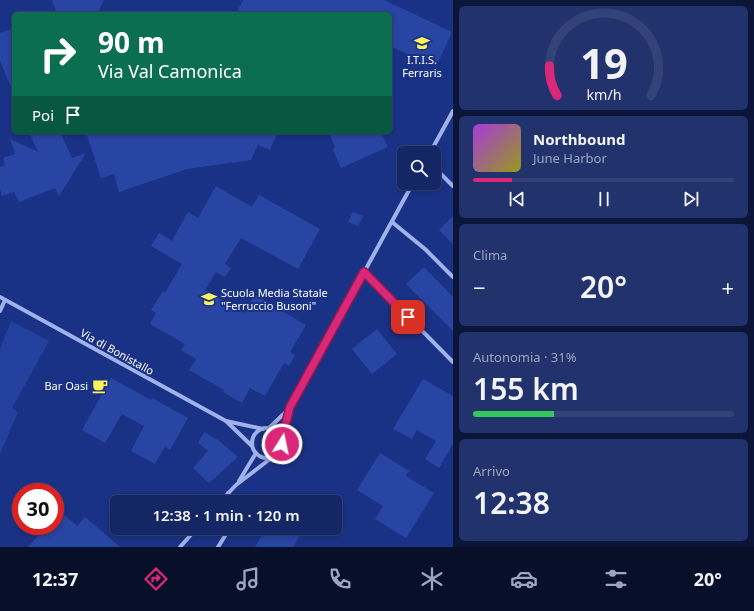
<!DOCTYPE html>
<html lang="it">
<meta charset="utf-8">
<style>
body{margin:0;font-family:"Noto Sans",sans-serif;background:#21326d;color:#f1f3f6;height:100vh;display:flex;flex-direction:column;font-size:15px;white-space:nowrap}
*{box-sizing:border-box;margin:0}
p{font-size:13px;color:#9da5bf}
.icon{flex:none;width:22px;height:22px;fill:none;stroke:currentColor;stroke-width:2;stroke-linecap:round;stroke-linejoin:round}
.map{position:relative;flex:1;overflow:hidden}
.drawer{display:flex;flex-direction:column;gap:6px;padding:6px;background:#0b1537;width:301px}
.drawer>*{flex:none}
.top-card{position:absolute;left:12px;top:12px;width:380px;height:122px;border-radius:6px;box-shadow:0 2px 6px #0003,0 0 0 1px #334378;background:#0b6e4f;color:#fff;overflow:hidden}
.controls{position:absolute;left:397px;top:146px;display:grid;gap:8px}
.controls a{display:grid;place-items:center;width:44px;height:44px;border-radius:6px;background:#142664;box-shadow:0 2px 6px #0003,0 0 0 1px #334378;font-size:20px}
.speed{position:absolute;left:12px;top:483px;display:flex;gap:8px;font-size:20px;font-weight:700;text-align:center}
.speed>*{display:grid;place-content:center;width:52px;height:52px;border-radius:50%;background:#142664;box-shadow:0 2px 6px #0003,0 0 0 1px #334378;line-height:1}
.speed .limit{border:6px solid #d22;background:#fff;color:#111}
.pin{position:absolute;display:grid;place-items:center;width:34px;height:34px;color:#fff;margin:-17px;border-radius:8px;box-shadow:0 2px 6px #0006}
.me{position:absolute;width:44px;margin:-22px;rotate:10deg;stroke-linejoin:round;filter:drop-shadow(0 0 3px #0008)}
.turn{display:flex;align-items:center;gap:14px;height:84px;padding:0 20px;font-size:18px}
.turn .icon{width:52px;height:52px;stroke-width:2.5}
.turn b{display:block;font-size:28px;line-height:34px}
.then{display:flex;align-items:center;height:38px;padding:0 20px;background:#0003;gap:8px;font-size:15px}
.big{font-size:30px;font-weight:600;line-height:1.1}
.drawer .card{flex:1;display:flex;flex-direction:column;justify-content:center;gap:6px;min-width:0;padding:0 14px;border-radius:6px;background:#21326d}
.drawer .dial{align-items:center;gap:0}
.dial svg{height:104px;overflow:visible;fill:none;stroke:#334378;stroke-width:7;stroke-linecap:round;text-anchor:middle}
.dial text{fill:#f1f3f6;stroke:none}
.song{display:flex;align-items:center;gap:12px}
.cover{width:48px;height:48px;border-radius:6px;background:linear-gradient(135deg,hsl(280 70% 55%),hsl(60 70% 35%))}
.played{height:4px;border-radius:2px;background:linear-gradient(90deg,#db2777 15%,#334378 15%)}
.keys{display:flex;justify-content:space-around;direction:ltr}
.heat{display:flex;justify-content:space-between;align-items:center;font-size:22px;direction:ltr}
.charge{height:6px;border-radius:3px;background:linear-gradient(90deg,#34c759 31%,#334378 0)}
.trip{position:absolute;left:110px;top:495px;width:232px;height:40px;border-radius:6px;background:#142664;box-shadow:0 2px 6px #0003,0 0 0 1px #334378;font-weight:600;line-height:40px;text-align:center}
.tabs{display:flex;height:64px;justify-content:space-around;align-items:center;background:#080f28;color:#9da5bf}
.tabs .icon{width:28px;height:28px}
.tabs .current{color:#db2777}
.tabs b{font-size:18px;color:#f1f3f6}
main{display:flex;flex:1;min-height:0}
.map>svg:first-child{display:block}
.green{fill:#23409e}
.building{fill:#2945a3}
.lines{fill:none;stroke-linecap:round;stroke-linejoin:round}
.minor{stroke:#a0b2ec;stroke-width:4}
.route-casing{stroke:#8e194d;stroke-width:10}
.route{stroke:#db2777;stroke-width:7}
.labels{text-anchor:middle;stroke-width:4;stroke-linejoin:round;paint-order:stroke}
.poi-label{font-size:11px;fill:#fff;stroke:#1a3285}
.street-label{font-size:11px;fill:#fff;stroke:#1a3285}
</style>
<main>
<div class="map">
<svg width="453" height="547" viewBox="0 0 453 547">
<rect width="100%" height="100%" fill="#1a3285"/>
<!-- green -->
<polygon class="green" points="11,321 49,341 12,408 18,412 0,454 0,349"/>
<!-- building -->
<g class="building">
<polygon points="52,0 104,0 97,14 57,14"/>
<polygon points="243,0 384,0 452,32 436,67 390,46 390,14 236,14"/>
<polygon points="14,28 14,94 0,61 0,33"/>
<polygon points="29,132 60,132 72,158 86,153 59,196 55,188 19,202 14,192 2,196 0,189 0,167 5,166 3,158 15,154 10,139 38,152"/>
<polygon points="86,132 278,132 270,150 258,145 251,160 187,169 119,192 114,174 101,178"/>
<polygon points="329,132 381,132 388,147 341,168 333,150 335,148"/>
<polygon points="216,186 252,207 259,195 320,229 298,269 241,238 225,264 231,268 225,277 216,272 205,290 244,313 255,295 306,325 290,352 295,355 289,366 284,363 265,396 250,388 242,403 223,392 224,390 189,370 196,359 181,350 185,344 150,324 156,313 151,310 163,291 165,293 182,264 151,246 159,233 172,241 188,212 198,218"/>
<polygon points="353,212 363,216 358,226 348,222"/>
<polygon points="453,216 453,244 439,230"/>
<polygon points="424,267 453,297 453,331 406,284"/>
<polygon points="377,329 397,354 372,374 352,349"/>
<polygon points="111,378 151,400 152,398 188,418 170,450 165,447 155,464 131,451 144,426 122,414 105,443 82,430"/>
<polygon points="423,379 453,396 453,444 439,468 425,459 436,441 417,430 412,439 393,429"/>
<polygon points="204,432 218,440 238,457 209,483 193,468 208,451 198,443"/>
<polygon points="380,453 409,471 406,476 434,493 406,538 375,519 383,506 357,490"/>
<polygon points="55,507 77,526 85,517 120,547 28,547 46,526 55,526"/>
<polygon points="266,528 304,528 293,547 255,547"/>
</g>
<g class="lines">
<!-- minor -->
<g class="minor">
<polyline points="430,153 453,111"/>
<polyline points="434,167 453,186"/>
<polyline points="392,222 425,249 453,277"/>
<polyline points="364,272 453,362"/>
<polyline points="0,297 226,421 252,446"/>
<polyline points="0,311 5,300"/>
<polyline points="226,421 263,429"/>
<circle cx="267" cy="443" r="15"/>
<polyline points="268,429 290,408"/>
<polyline points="281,439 290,407 413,183"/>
<polyline points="239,481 256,453"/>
<polyline points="228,493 230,502"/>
<polyline points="220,502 236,485 270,459"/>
<polyline points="180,547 197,528"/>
<polyline points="218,547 230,528"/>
</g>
</g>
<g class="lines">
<defs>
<polyline id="route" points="282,444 282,439 290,407 364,272 408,317"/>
</defs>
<!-- route casing -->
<use href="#route" class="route-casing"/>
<!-- route -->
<use href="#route" class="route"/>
</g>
<!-- icons -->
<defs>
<symbol id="school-bare" viewBox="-9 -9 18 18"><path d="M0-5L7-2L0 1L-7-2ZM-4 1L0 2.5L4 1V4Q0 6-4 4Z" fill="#fef15c" stroke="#1a3285" stroke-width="2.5" paint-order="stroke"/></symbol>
<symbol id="cafe-bare" viewBox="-9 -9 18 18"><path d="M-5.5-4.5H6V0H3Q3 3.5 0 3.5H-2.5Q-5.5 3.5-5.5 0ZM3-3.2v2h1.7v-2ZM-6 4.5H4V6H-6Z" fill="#fef15c" stroke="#1a3285" stroke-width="2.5" paint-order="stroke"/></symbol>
</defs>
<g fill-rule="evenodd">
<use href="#school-bare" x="411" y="32" width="22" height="22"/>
<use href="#school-bare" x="198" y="288" width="22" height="22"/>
<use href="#cafe-bare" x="89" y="375" width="22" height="22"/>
</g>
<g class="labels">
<!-- poi labels -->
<g class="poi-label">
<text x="422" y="64">I.T.I.S.<tspan x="422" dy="13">Ferraris</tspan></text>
<text x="221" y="297" text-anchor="start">Scuola Media Statale<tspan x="221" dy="13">"Ferruccio Busoni"</tspan></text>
<text x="88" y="390" text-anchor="end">Bar Oasi</text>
</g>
<!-- street labels -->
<g class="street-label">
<text transform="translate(117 352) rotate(29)" y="4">Via di Bonistallo</text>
</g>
</g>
</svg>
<div class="controls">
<a><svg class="icon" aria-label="search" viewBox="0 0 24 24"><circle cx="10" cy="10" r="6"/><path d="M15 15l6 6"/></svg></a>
</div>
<div class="speed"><div class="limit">30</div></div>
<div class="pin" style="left:408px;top:317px;background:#d93025"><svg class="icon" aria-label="arrive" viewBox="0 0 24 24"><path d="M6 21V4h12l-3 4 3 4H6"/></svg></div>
<svg class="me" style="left:282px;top:444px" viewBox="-20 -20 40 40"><circle r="17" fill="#db2777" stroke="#fff" stroke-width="3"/><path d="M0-11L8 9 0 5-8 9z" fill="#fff"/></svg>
<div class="trip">12:38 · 1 min · 120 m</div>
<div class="top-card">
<div class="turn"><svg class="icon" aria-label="right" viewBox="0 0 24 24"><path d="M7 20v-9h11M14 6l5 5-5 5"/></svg><div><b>90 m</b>Via Val Camonica</div></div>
<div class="then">Poi<svg class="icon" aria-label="arrive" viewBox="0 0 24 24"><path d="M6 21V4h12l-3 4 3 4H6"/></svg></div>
</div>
</div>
<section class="drawer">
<div class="card dial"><svg viewBox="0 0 100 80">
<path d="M14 69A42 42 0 1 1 86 69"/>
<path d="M14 69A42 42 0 0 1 8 46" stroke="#db2777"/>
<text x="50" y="56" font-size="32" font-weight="700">19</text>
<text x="50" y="72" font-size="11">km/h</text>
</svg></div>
<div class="card">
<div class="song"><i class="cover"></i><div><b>Northbound</b><p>June Harbor</p></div></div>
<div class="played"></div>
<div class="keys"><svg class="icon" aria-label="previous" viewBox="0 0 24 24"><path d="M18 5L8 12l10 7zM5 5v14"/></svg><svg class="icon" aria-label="pause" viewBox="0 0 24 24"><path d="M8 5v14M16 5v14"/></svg><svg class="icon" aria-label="next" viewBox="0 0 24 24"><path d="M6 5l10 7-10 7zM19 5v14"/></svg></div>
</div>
<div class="card"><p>Clima</p>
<div class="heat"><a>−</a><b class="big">20°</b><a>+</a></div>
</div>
<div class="card"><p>Autonomia · 31%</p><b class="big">155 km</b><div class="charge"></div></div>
<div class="card"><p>Arrivo</p><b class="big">12:38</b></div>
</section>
</main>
<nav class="tabs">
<b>12:37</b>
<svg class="icon current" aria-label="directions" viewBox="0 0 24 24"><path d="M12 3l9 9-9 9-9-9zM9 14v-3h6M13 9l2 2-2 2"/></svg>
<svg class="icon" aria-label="music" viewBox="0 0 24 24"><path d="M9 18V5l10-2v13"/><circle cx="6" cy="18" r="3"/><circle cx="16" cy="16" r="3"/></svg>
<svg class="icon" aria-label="phone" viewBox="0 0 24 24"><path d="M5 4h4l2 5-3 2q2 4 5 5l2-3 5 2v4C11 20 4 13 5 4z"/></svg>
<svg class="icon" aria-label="climate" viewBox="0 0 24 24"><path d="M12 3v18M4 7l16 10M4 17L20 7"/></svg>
<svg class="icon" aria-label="car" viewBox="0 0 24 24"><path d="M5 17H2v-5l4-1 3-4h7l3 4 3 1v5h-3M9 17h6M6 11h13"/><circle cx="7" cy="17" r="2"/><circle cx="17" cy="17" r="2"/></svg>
<svg class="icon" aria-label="filters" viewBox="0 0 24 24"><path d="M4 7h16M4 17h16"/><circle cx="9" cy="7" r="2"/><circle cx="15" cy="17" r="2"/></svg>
<b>20°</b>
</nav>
